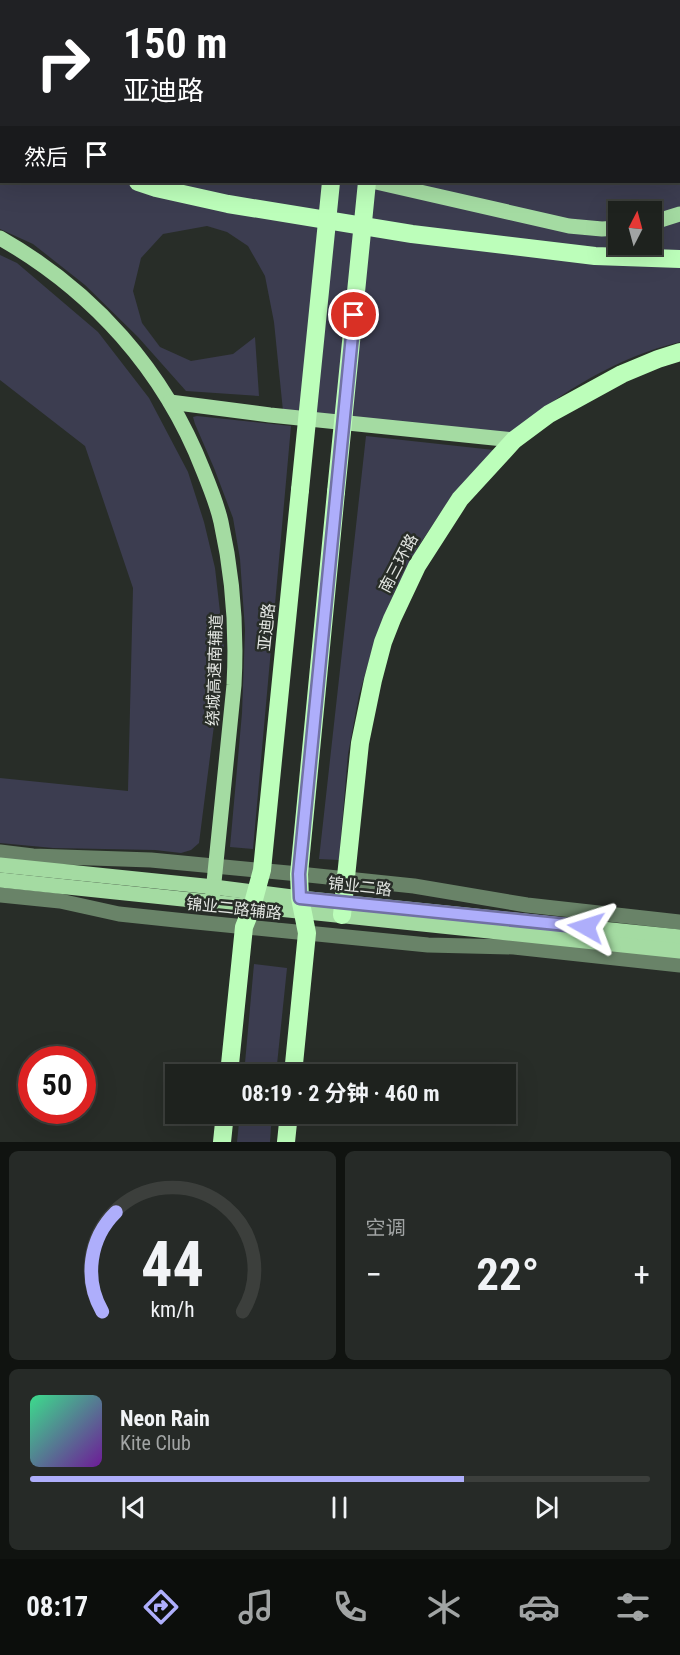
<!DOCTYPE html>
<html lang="zh">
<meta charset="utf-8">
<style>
body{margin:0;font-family:"Roboto Condensed","Noto Sans SC",sans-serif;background:#262a27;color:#f1f3f6;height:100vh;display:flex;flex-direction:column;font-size:22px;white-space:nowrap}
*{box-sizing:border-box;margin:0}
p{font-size:20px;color:#a1a4a4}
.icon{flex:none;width:33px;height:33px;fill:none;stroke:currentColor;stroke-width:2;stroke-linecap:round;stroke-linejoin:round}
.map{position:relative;height:1142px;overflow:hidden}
.sheet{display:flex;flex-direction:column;gap:9px;padding:9px;background:#101310;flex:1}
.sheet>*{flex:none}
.hud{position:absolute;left:0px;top:0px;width:681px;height:183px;box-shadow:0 6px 24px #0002,0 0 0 2px #3c3f3c;background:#202124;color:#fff;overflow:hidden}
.needle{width:39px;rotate:6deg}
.fabs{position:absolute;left:608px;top:201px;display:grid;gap:12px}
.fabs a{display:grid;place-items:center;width:54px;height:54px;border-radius:0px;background:#1e221e;box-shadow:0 6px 24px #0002,0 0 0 2px #3c3f3c;font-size:30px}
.speed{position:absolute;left:18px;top:1046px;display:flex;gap:12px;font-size:30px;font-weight:700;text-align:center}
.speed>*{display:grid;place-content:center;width:78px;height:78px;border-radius:50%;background:#1e221e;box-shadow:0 6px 24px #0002,0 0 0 2px #3c3f3c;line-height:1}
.speed .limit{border:9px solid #d22;background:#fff;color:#111}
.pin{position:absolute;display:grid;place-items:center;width:51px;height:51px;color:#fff;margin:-26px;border:3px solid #fff;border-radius:50%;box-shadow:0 2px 6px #0007}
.me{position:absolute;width:66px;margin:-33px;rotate:276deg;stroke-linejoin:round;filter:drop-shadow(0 0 4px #0008)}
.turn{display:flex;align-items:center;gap:21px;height:126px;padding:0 24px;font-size:27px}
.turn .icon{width:78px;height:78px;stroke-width:2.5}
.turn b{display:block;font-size:42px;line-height:51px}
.then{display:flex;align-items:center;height:57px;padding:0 24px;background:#0003;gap:12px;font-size:22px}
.big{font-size:45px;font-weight:700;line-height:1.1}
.sheet .tile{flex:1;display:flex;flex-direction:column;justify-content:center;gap:9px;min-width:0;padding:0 21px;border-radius:9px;background:#262a27}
.sheet .dial{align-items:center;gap:0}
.dial svg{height:156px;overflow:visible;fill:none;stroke:#3c3f3c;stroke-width:7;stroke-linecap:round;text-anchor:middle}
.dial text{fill:#f1f3f6;stroke:none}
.song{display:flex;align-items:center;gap:18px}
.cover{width:72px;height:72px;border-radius:9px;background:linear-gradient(135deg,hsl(150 70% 55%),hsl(280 70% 35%))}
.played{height:6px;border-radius:3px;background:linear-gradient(90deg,#aeaefb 70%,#3c3f3c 70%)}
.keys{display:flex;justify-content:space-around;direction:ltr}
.heat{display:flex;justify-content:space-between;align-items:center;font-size:33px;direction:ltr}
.sheet .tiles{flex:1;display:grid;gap:9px;grid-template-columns:1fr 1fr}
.tile:last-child{grid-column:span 2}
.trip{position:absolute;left:165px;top:1064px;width:351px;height:60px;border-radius:0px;background:#1e221e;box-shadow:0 6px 24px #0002,0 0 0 2px #3c3f3c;font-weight:700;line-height:60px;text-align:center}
.dock{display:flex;height:96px;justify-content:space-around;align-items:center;background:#0c0e0c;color:#a1a4a4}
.dock .icon{width:42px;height:42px}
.dock .selected{color:#aeaefb}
.dock b{font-size:27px;color:#f1f3f6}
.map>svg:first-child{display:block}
.green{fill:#3c3d50;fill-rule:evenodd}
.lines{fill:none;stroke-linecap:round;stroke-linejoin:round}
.minor{stroke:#698368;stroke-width:15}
.major{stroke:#a4dba2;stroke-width:15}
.highway{stroke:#bcfeba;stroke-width:18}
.highway-bridge{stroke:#bcfeba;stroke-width:18}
.route-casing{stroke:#7171a3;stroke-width:15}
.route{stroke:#aeaefb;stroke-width:10}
.labels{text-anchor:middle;stroke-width:5;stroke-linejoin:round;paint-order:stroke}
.street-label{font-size:16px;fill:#e3e6e2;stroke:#282d28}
</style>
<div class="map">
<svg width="680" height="1142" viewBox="0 0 680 1142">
<rect width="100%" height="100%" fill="#282d28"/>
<!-- green -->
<g class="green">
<polygon points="0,0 250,0 261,1 2,2 1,14 0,14"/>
<polygon points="413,0 680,0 680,27 680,2 428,2"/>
<path d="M 0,83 L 2,83 L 2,182 L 639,182 L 680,184 L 680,342 C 619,356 559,393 512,433 L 283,411 L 274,322 L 265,276 L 248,246 L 227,232 L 207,226 L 163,234 L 141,258 L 133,291 L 142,323 L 160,347 L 191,361 L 233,354 L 255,337 L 259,396 L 186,391 L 138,337 L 85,285 L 33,244 L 0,229 ZM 618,212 L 651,212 L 651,244 L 618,244 Z"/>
<polygon points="0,255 17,263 98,332 149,398 188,472 204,522 215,568 224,647 199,843 191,850 181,853 155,850 53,848 0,843 0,778 128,791 133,588 85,446 0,380"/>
<polygon points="197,416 291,426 253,849 230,847 242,713 245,630 240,559 233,518 214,468 195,424 193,417"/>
<polygon points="366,436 494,450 453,494 418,547 394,593 375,640 359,695 348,754 339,860 319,859"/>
<polygon points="254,964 287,968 276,1074 244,1074"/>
<polygon points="240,1113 272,1113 270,1142 237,1142"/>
</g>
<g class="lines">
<!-- minor -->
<g class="minor">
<polyline points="0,852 33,856 151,860 299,874 414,886 527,905 680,922"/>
<polyline points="0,895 60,901 119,914 176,920 428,945 514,947 680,965"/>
</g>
<!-- major -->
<g class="major">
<polyline points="0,140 2,140"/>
<polyline points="376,182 569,226 602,229 618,228"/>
<polyline points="651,223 680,214"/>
<path d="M 0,238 C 93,291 164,370 203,470 C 210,487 217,504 221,522 C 233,576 237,630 234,685 L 212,902"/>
<polyline points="170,402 270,415 514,440"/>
<polyline points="0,865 214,887 300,898 680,937"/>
<polyline points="0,880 680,951"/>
</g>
<!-- highway -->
<g class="highway">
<polyline points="109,0 119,2"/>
<polyline points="358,0 372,2"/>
<polyline points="393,2 394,0"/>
<polyline points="680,2 680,1"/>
<polyline points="0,37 2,37"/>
<polyline points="0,52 2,55"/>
<polyline points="0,68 2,68"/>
<polyline points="138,182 156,188 228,204 412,234 595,256 680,259"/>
<polyline points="342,915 360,743 373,680 383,642 392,619 417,566 460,499 514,440 549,414 622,374 658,359 680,352"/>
<polyline points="229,1074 244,927 252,907 262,870 300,490"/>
<polyline points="293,1074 307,933 300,898 299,874 336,492"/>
<polyline points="222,1142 225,1113"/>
<polyline points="286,1142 289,1113"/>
</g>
<!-- highway-bridge -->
<g class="highway-bridge">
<polyline points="300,490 331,182"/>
<polyline points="336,492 367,182"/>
</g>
</g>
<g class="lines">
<defs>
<polyline id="route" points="354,315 299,874 300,898 586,927"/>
</defs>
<!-- route casing -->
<use href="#route" class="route-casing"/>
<!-- route -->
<use href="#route" class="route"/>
</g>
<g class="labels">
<!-- street labels -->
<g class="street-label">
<text transform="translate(398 563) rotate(-62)" y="6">南三环路</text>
<text transform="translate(266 627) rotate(-84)" y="6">亚迪路</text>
<text transform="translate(214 670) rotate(-88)" y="6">绕城高速南辅道</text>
<text transform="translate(360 886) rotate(6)" y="6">锦业二路</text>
<text transform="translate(234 908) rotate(6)" y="6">锦业二路辅路</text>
</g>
</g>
</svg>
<div class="fabs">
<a><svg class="needle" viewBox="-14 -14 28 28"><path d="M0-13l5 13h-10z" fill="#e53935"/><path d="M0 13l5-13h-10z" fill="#a1a4a4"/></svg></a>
</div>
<div class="speed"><div class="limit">50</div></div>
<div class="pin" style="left:354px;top:315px;background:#d93025"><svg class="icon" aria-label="arrive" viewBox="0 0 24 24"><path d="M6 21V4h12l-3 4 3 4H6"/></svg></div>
<svg class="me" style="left:586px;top:927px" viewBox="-20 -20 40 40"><path d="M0-17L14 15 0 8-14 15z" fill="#aeaefb" stroke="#fff" stroke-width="4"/></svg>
<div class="trip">08:19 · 2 分钟 · 460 m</div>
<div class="hud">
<div class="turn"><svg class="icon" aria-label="right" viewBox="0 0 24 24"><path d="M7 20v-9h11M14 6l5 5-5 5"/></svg><div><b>150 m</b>亚迪路</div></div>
<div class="then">然后<svg class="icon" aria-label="arrive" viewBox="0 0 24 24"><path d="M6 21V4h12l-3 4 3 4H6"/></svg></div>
</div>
</div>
<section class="sheet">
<div class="tiles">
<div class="tile dial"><svg viewBox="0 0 100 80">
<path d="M14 69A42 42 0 1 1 86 69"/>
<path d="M14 69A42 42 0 0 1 21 18" stroke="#aeaefb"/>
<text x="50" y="56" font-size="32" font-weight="700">44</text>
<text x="50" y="72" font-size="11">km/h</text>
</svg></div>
<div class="tile"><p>空调</p>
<div class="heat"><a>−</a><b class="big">22°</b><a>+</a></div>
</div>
<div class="tile">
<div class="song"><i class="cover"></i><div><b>Neon Rain</b><p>Kite Club</p></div></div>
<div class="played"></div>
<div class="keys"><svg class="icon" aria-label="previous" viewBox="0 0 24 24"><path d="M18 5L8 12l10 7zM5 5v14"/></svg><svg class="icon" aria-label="pause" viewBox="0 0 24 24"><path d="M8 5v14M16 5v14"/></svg><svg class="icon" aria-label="next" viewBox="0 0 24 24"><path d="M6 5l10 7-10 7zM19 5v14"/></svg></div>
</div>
</div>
</section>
<nav class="dock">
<b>08:17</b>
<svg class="icon selected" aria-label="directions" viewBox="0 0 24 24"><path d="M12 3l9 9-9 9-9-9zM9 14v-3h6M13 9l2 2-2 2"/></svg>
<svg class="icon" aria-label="music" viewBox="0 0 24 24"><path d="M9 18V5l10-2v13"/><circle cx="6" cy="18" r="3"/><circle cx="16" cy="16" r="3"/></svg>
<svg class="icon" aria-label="phone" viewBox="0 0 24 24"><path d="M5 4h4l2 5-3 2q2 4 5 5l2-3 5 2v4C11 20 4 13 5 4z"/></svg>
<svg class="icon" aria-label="climate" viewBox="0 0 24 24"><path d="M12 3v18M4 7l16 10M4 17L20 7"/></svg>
<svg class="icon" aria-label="car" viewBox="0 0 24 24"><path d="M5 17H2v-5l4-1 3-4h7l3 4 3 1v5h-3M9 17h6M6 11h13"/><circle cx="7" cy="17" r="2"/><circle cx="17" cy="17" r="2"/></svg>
<svg class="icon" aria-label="filters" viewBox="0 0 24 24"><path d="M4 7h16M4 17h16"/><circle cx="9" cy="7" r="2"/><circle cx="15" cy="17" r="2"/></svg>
</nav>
